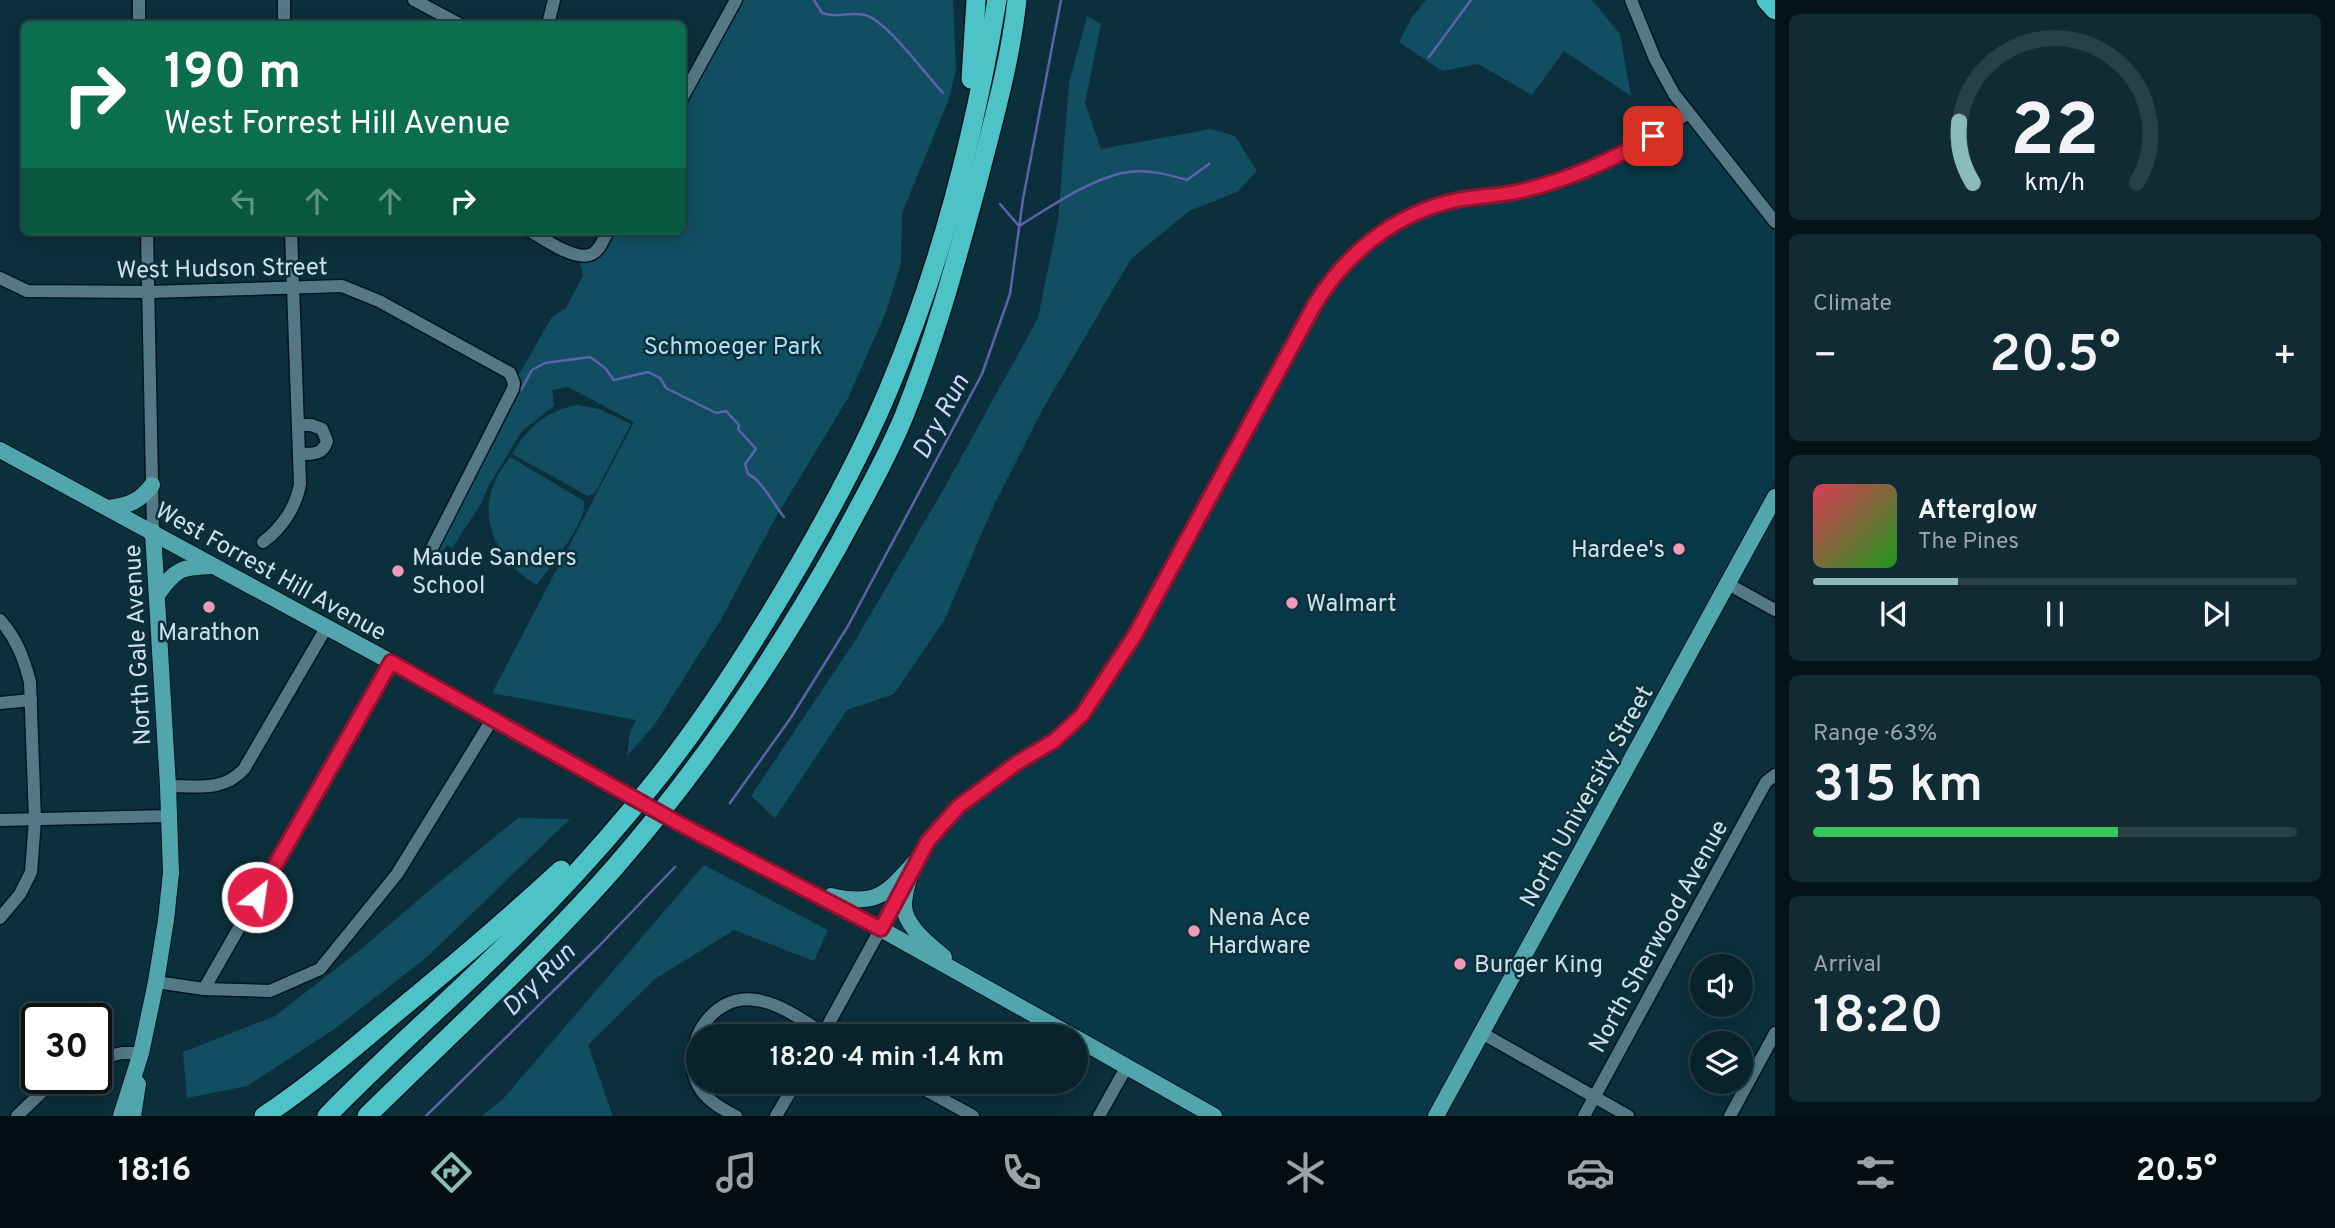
<!DOCTYPE html>
<meta charset="utf-8">
<style>
body{margin:0;font-family:Overpass,sans-serif;background:#112b34;color:#f1f3f6;height:100vh;display:flex;flex-direction:column;font-size:26px;white-space:nowrap}
*{box-sizing:border-box;margin:0}
p{font-size:23px;color:#98a4a9}
.icon{flex:none;width:38px;height:38px;fill:none;stroke:currentColor;stroke-width:2;stroke-linecap:round;stroke-linejoin:round}
.map{position:relative;flex:1;overflow:hidden}
.side{display:flex;flex-direction:column;gap:14px;padding:14px;background:#041318;width:560px}
.side>*{flex:none}
.top-card{position:absolute;left:21px;top:21px;width:665px;height:214px;border-radius:10px;box-shadow:0 4px 18px #0003,0 0 0 2px #294048;background:#0b6e4f;color:#fff;overflow:hidden}
.buttons{position:absolute;left:1690px;top:954px;display:grid;gap:14px}
.buttons a{display:grid;place-items:center;width:63px;height:63px;border-radius:50%;background:#08232c;box-shadow:0 4px 18px #0003,0 0 0 2px #294048;font-size:35px}
.speed{position:absolute;left:21px;top:1003px;display:flex;gap:14px;font-size:35px;font-weight:700;text-align:center}
.speed>*{display:grid;place-content:center;width:91px;height:91px;border-radius:50%;background:#08232c;box-shadow:0 4px 18px #0003,0 0 0 2px #294048;line-height:1}
.speed .limit{border:4px solid #111;border-radius:10px;background:#fff;color:#111}
.pin{position:absolute;display:grid;place-items:center;width:60px;height:60px;color:#fff;margin:-30px;border-radius:14px;box-shadow:0 4px 10px #0006}
.me{position:absolute;width:77px;margin:-38px;rotate:30deg;stroke-linejoin:round;filter:drop-shadow(0 0 5px #0008)}
.turn{display:flex;align-items:center;gap:24px;height:147px;padding:0 28px;font-size:32px}
.turn .icon{width:91px;height:91px;stroke-width:2.5}
.turn b{display:block;font-size:49px;line-height:60px}
.lanes{display:flex;align-items:center;height:66px;padding:0 28px;background:#0003;justify-content:center;gap:35px;direction:ltr}
.lanes .off{opacity:.35}
.big{font-size:52px;font-weight:600;line-height:1.1}
.side .widget{flex:1;display:flex;flex-direction:column;justify-content:center;gap:10px;min-width:0;padding:0 24px;border-radius:10px;background:#112b34}
.side .dial{align-items:center;gap:0}
.dial svg{height:182px;overflow:visible;fill:none;stroke:#294048;stroke-width:7;stroke-linecap:round;text-anchor:middle}
.dial text{fill:#f1f3f6;stroke:none}
.song{display:flex;align-items:center;gap:21px}
.cover{width:84px;height:84px;border-radius:10px;background:linear-gradient(135deg,hsl(350 70% 55%),hsl(120 70% 35%))}
.played{height:7px;border-radius:4px;background:linear-gradient(90deg,#8bbbb9 30%,#294048 30%)}
.keys{display:flex;justify-content:space-around;direction:ltr}
.heat{display:flex;justify-content:space-between;align-items:center;font-size:38px;direction:ltr}
.charge{height:10px;border-radius:5px;background:linear-gradient(90deg,#34c759 63%,#294048 0)}
.trip{position:absolute;left:686px;top:1024px;width:402px;height:70px;border-radius:35px;background:#08232c;box-shadow:0 4px 18px #0003,0 0 0 2px #294048;font-weight:600;line-height:70px;text-align:center}
.tabs{display:flex;height:112px;justify-content:space-around;align-items:center;background:#030e12;color:#98a4a9}
.tabs .icon{width:49px;height:49px}
.tabs .current{color:#8bbbb9}
.tabs b{font-size:32px;color:#f1f3f6}
main{display:flex;flex:1;min-height:0}
.map>svg:first-child{display:block}
.built{fill:#093948}
.green{fill:#114e62}
.lines{fill:none;stroke-linecap:round;stroke-linejoin:round}
.stream{stroke:#5c63aa;stroke-width:2.5}
.minor-casing{stroke:#00161f;stroke-width:15}
.major-casing{stroke:#00161f;stroke-width:18}
.highway-casing{stroke:#00161f;stroke-width:22}
.minor{stroke:#557886;stroke-width:12}
.major{stroke:#51a5ad;stroke-width:16}
.highway{stroke:#4ec3c7;stroke-width:19}
.major-bridge-casing{stroke:#00161f;stroke-width:18;stroke-linecap:butt}
.major-bridge{stroke:#51a5ad;stroke-width:16}
.route-casing{stroke:#92132f;stroke-width:18}
.route{stroke:#e11d48;stroke-width:12}
.poi-dot{fill:#ef9ab8;stroke:#0b2f3b;stroke-width:2.5}
.labels{text-anchor:middle;stroke-width:5;stroke-linejoin:round;paint-order:stroke}
.street-label{font-size:24px;fill:#cee0e8;stroke:#0b2f3b}
.park-label{font-size:24px;fill:#afdff3;stroke:#0b2f3b}
.poi-label{font-size:24px;fill:#cee0e8;stroke:#0b2f3b;text-anchor:start}
.water-label{font-size:26px;font-style:italic;fill:#ced5fe;stroke:#0b2f3b}
</style>
<main>
<div class="map">
<svg width="1775" height="1116" viewBox="0 0 1775 1116">
<rect width="100%" height="100%" fill="#0b2f3b"/>
<!-- built -->
<polygon class="built" points="1688,113 1775,222 1775,477 1431,1116 1217,1116 881,929 921,852 959,806 1054,742 1135,635 1325,287 1353,255 1424,210 1591,168"/>
<!-- green -->
<g class="green">
<polygon points="735,0 953,0 956,70 949,99 902,213 901,263 886,312 848,398 776,517 720,621 655,724 627,756 630,732 636,720 492,693 634,422 568,387 552,390 554,406 522,431 489,485 481,504 452,548 447,545 439,559 434,557 514,383 552,317 566,308 583,276 580,263 591,262 608,231 682,231 683,96"/>
<polygon points="1426,0 1592,0 1620,34 1631,96 1564,51 1532,95 1478,64 1442,71 1399,42 1412,17"/>
<polygon points="1087,16 1101,24 1085,103 1101,149 1211,129 1235,136 1257,171 1237,192 1189,211 1131,259 1041,412 993,507 945,619 894,694 847,710 775,818 751,796 855,641 946,485 1038,318 1058,220 1069,83"/>
<path d="M 577,405 L 599,409 L 631,424 L 595,493 L 588,496 L 512,454 C 528,427 546,411 577,405 Z"/>
<path d="M 510,457 L 584,501 C 588,522 550,566 537,585 C 503,565 478,525 493,486 C 497,475 504,466 510,457 Z"/>
<polygon points="518,818 570,819 427,957 336,1028 247,1086 187,1098 183,1052 275,1016 360,950 431,889"/>
<polygon points="704,865 828,930 814,961 734,930 655,979 588,1045 613,1116 482,1116 503,1099"/>
</g>
<g class="lines">
<!-- stream -->
<g class="stream">
<path d="M 814,0 L 822,13 C 839,19 848,11 865,15 C 886,20 926,75 943,93"/>
<polyline points="1429,57 1471,0"/>
<polyline points="1000,204 1019,226"/>
<path d="M 1019,226 C 1052,206 1085,182 1122,173 C 1143,168 1167,174 1187,180 L 1209,164"/>
<path d="M 521,390 L 532,370 L 545,363 L 590,357 L 605,368 L 614,380 L 648,372 L 660,378 L 666,388 L 716,413 L 726,411 L 739,425 L 738,429 L 756,449 L 745,464 L 748,474 C 762,480 773,504 784,517"/>
<polyline points="730,803 790,719 848,626 982,374 1010,294 1023,199 1061,0"/>
<polyline points="426,1116 599,946 675,867"/>
</g>
<defs>
<g id="minor">
<polyline points="139,0 139,24"/>
<polyline points="284,0 284,24"/>
<polyline points="414,0 459,24"/>
<polyline points="1631,0 1655,59 1674,94 1775,222"/>
<polyline points="548,24 554,0"/>
<polyline points="682,98 736,0"/>
<polyline points="147,231 153,532"/>
<path d="M 530,231 C 544,239 576,262 592,254 C 600,250 604,238 608,231"/>
<polyline points="0,278 27,291 149,292 342,286 379,301 510,373 514,383 513,389 430,552"/>
<path d="M 299,425 L 311,425 L 322,429 L 327,441 C 323,455 312,454 299,454"/>
<path d="M 263,542 C 282,528 296,507 300,484 L 291,231"/>
<polyline points="1728,584 1775,610"/>
<path d="M 0,620 C 17,639 24,659 30,682 L 35,820 L 31,872 L 20,894 L 0,918"/>
<polyline points="0,703 31,700"/>
<path d="M 168,786 C 197,786 223,792 244,769 L 326,628"/>
<polyline points="0,820 169,816"/>
<path d="M 914,866 L 928,841 L 959,806 L 1017,763 L 1054,742 L 1082,715 L 1135,635 L 1315,304 C 1347,250 1400,211 1462,199 C 1492,193 1521,192 1551,183 C 1601,167 1645,142 1688,113"/>
<polyline points="156,982 204,989 270,991 320,969 397,874 493,718"/>
<polyline points="204,989 391,662"/>
<polyline points="1480,1032 1628,1116"/>
<polyline points="822,1036 904,886"/>
<polyline points="96,1059 122,1053 141,1053"/>
<polyline points="911,1082 973,1116"/>
<polyline points="17,1116 45,1089 60,1078"/>
<path d="M 736,1116 C 724,1110 709,1102 701,1090 C 676,1053 709,992 756,1000 C 781,1003 806,1023 828,1036"/>
<polyline points="776,1116 796,1082"/>
<polyline points="1099,1116 1127,1066"/>
<polyline points="1584,1116 1766,782 1775,775"/>
<polyline points="1730,1116 1775,1033"/>
</g>
<g id="major">
<polyline points="0,450 402,668 615,788"/>
<path d="M 108,508 C 129,506 140,501 152,485"/>
<path d="M 158,594 C 176,568 182,567 213,566"/>
<polyline points="680,824 881,929 1072,1036"/>
<path d="M 911,872 C 908,882 904,894 904,905 C 904,926 930,945 944,957"/>
<path d="M 831,896 C 878,907 887,893 917,860"/>
<polyline points="1076,1038 1214,1116"/>
<polyline points="121,1116 141,1053 156,982 166,920 171,873 168,786 153,532"/>
<polyline points="133,1116 138,1084"/>
<polyline points="1436,1116 1775,497"/>
</g>
<g id="highway">
<polyline points="1766,0 1775,10"/>
<polyline points="971,79 976,0"/>
<path d="M 264,1116 C 312,1084 355,1047 399,1010 C 454,965 508,919 561,870"/>
<path d="M 327,1116 C 389,1052 457,994 520,931 C 560,892 598,850 633,808 C 683,750 725,687 765,622 C 811,547 856,468 890,386 C 942,262 975,132 997,0"/>
<path d="M 367,1116 C 450,1034 538,955 615,867 C 701,768 774,660 838,546 C 861,503 886,460 904,416 C 934,342 955,265 976,188 C 992,125 1010,64 1017,0"/>
</g>
</defs>
<!-- minor casing -->
<use href="#minor" class="minor-casing"/>
<!-- major casing -->
<use href="#major" class="major-casing"/>
<!-- highway casing -->
<use href="#highway" class="highway-casing"/>
<!-- minor -->
<use href="#minor" class="minor"/>
<!-- major -->
<use href="#major" class="major"/>
<!-- highway -->
<use href="#highway" class="highway"/>
<defs>
<polyline id="major-bridge" points="615,788 680,824"/>
</defs>
<!-- major-bridge casing -->
<use href="#major-bridge" class="major-bridge-casing"/>
<!-- major-bridge -->
<use href="#major-bridge" class="major-bridge"/>
</g>
<g class="lines">
<defs>
<path id="route" d="M 257,897 L 391,662 L 680,824 L 881,929 L 928,841 L 959,806 L 1017,763 L 1054,741 L 1082,715 L 1135,635 L 1315,304 C 1347,252 1396,213 1457,200 C 1478,196 1500,196 1521,191 C 1568,180 1611,161 1653,136"/>
</defs>
<!-- route casing -->
<use href="#route" class="route-casing"/>
<!-- route -->
<use href="#route" class="route"/>
</g>
<!-- markers -->
<g class="poi-dot">
<circle cx="1679" cy="549" r="7"/>
<circle cx="398" cy="571" r="7"/>
<circle cx="1292" cy="603" r="7"/>
<circle cx="209" cy="607" r="7"/>
<circle cx="1194" cy="931" r="7"/>
<circle cx="1460" cy="964" r="7"/>
</g>
<g class="labels">
<!-- street labels -->
<g class="street-label">
<text transform="translate(222 268) rotate(-1)" y="8">West Hudson Street</text>
<text transform="translate(271 571) rotate(29)" y="8">West Forrest Hill Avenue</text>
<text transform="translate(137 645) rotate(-93)" y="8">North Gale Avenue</text>
<text transform="translate(1586 796) rotate(-61)" y="8">North University Street</text>
<text transform="translate(1658 936) rotate(-61)" y="8">North Sherwood Avenue</text>
</g>
<!-- park labels -->
<g class="park-label">
<text x="733" y="354">Schmoeger Park</text>
</g>
<!-- poi labels -->
<g class="poi-label">
<text x="1665" y="557" text-anchor="end">Hardee's</text>
<text x="412" y="565">Maude Sanders<tspan x="412" dy="28">School</tspan></text>
<text x="1306" y="611">Walmart</text>
<text x="209" y="640" text-anchor="middle">Marathon</text>
<text x="1208" y="925">Nena Ace<tspan x="1208" dy="28">Hardware</tspan></text>
<text x="1474" y="972">Burger King</text>
</g>
<!-- water labels -->
<g class="water-label">
<text transform="translate(940 416) rotate(-62)" y="9">Dry Run</text>
<text transform="translate(538 979) rotate(-45)" y="9">Dry Run</text>
</g>
</g>
</svg>
<div class="buttons">
<a><svg class="icon" aria-label="sound" viewBox="0 0 24 24"><path d="M4 9h4l5-4v14l-5-4H4zM17 9q2 3 0 6"/></svg></a>
<a><svg class="icon" aria-label="layers" viewBox="0 0 24 24"><path d="M12 4l9 5-9 5-9-5zM3 14l9 5 9-5"/></svg></a>
</div>
<div class="speed"><div class="limit">30</div></div>
<div class="pin" style="left:1653px;top:136px;background:#d93025"><svg class="icon" aria-label="arrive" viewBox="0 0 24 24"><path d="M6 21V4h12l-3 4 3 4H6"/></svg></div>
<svg class="me" style="left:257px;top:897px" viewBox="-20 -20 40 40"><circle r="17" fill="#e11d48" stroke="#fff" stroke-width="3"/><path d="M0-11L8 9 0 5-8 9z" fill="#fff"/></svg>
<div class="trip">18:20 · 4 min · 1.4 km</div>
<div class="top-card">
<div class="turn"><svg class="icon" aria-label="right" viewBox="0 0 24 24"><path d="M7 20v-9h11M14 6l5 5-5 5"/></svg><div><b>190 m</b>West Forrest Hill Avenue</div></div>
<div class="lanes"><svg class="icon off" aria-label="left" viewBox="0 0 24 24"><path d="M17 20v-9H6M10 6l-5 5 5 5"/></svg><svg class="icon off" aria-label="ahead" viewBox="0 0 24 24"><path d="M12 20V5M6 11l6-6 6 6"/></svg><svg class="icon off" aria-label="ahead" viewBox="0 0 24 24"><path d="M12 20V5M6 11l6-6 6 6"/></svg><svg class="icon" aria-label="right" viewBox="0 0 24 24"><path d="M7 20v-9h11M14 6l5 5-5 5"/></svg></div>
</div>
</div>
<section class="side">
<div class="widget dial"><svg viewBox="0 0 100 80">
<path d="M14 69A42 42 0 1 1 86 69"/>
<path d="M14 69A42 42 0 0 1 8 42" stroke="#8bbbb9"/>
<text x="50" y="56" font-size="32" font-weight="700">22</text>
<text x="50" y="72" font-size="11">km/h</text>
</svg></div>
<div class="widget"><p>Climate</p>
<div class="heat"><a>−</a><b class="big">20.5°</b><a>+</a></div>
</div>
<div class="widget">
<div class="song"><i class="cover"></i><div><b>Afterglow</b><p>The Pines</p></div></div>
<div class="played"></div>
<div class="keys"><svg class="icon" aria-label="previous" viewBox="0 0 24 24"><path d="M18 5L8 12l10 7zM5 5v14"/></svg><svg class="icon" aria-label="pause" viewBox="0 0 24 24"><path d="M8 5v14M16 5v14"/></svg><svg class="icon" aria-label="next" viewBox="0 0 24 24"><path d="M6 5l10 7-10 7zM19 5v14"/></svg></div>
</div>
<div class="widget"><p>Range · 63%</p><b class="big">315 km</b><div class="charge"></div></div>
<div class="widget"><p>Arrival</p><b class="big">18:20</b></div>
</section>
</main>
<nav class="tabs">
<b>18:16</b>
<svg class="icon current" aria-label="directions" viewBox="0 0 24 24"><path d="M12 3l9 9-9 9-9-9zM9 14v-3h6M13 9l2 2-2 2"/></svg>
<svg class="icon" aria-label="music" viewBox="0 0 24 24"><path d="M9 18V5l10-2v13"/><circle cx="6" cy="18" r="3"/><circle cx="16" cy="16" r="3"/></svg>
<svg class="icon" aria-label="phone" viewBox="0 0 24 24"><path d="M5 4h4l2 5-3 2q2 4 5 5l2-3 5 2v4C11 20 4 13 5 4z"/></svg>
<svg class="icon" aria-label="climate" viewBox="0 0 24 24"><path d="M12 3v18M4 7l16 10M4 17L20 7"/></svg>
<svg class="icon" aria-label="car" viewBox="0 0 24 24"><path d="M5 17H2v-5l4-1 3-4h7l3 4 3 1v5h-3M9 17h6M6 11h13"/><circle cx="7" cy="17" r="2"/><circle cx="17" cy="17" r="2"/></svg>
<svg class="icon" aria-label="filters" viewBox="0 0 24 24"><path d="M4 7h16M4 17h16"/><circle cx="9" cy="7" r="2"/><circle cx="15" cy="17" r="2"/></svg>
<b>20.5°</b>
</nav>
